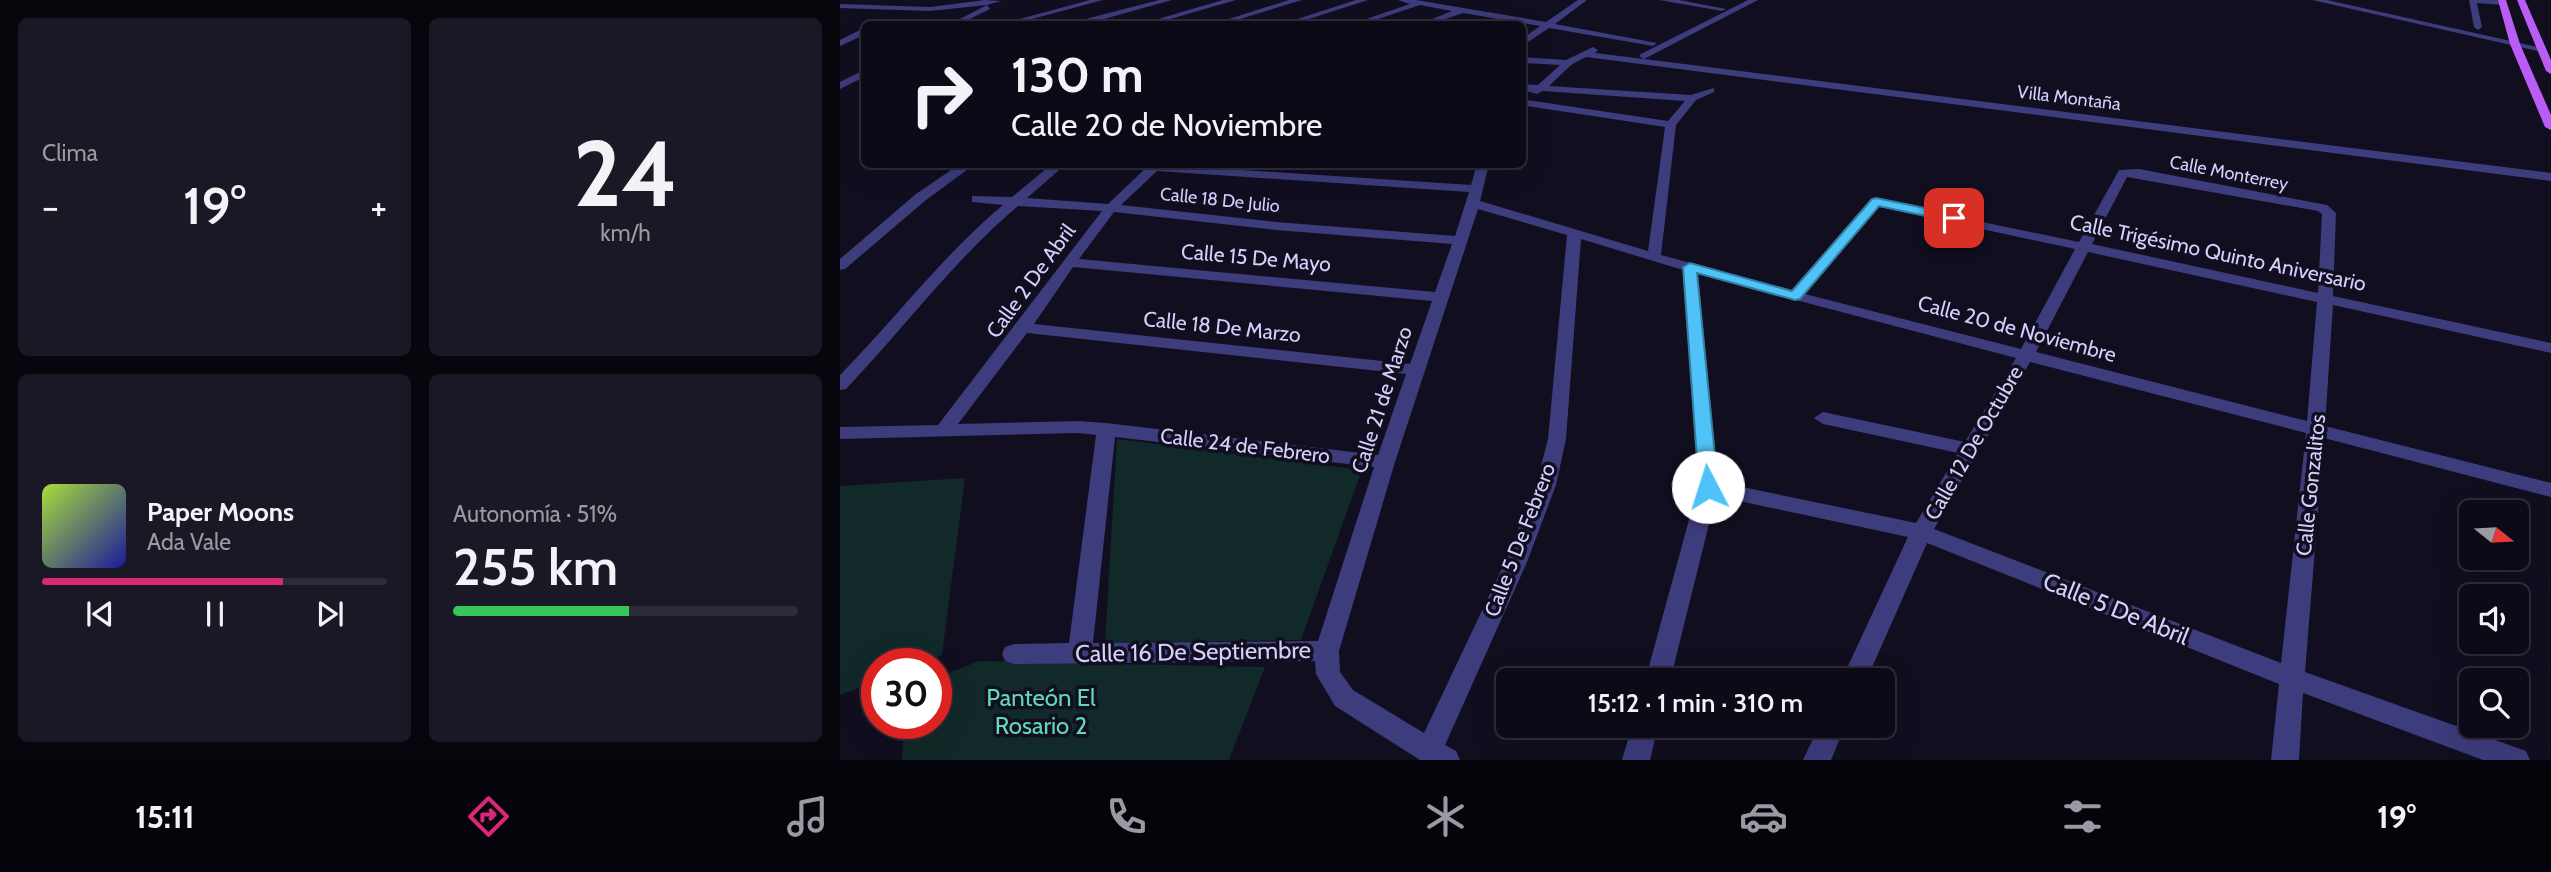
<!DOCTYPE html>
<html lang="es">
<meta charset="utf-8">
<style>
body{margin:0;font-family:Cabin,sans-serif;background:#1b1825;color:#f1f3f6;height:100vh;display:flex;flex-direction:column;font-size:26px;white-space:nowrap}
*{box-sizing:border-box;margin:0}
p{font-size:23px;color:#9a9aa2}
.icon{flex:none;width:38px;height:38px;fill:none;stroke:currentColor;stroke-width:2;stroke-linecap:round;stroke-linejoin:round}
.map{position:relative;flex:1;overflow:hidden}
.sheet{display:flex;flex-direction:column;gap:18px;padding:18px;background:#07060d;width:840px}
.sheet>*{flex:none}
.hud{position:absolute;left:21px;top:21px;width:665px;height:147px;border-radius:10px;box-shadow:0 7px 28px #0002,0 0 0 2px #2d2b37;background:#0d0a18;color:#f1f3f6;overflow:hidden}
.needle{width:46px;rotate:108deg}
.tools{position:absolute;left:1619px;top:500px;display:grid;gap:14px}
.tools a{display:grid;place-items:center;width:70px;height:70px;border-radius:10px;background:#0d0a18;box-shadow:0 7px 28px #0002,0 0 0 2px #2d2b37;font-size:35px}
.speed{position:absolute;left:21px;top:648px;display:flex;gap:14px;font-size:35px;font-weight:700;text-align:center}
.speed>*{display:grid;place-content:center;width:91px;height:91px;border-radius:50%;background:#0d0a18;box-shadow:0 7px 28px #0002,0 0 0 2px #2d2b37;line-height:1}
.speed .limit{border:10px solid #d22;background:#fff;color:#111}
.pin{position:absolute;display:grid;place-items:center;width:60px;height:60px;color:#fff;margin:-30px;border-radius:14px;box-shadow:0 4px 10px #0006}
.me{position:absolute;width:77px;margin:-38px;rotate:355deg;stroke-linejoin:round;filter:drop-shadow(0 0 5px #0008)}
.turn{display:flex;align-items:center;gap:24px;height:147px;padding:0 35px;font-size:32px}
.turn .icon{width:91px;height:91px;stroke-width:2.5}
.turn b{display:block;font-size:49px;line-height:60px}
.big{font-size:52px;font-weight:600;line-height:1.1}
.sheet .widget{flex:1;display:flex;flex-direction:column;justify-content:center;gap:10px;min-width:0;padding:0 24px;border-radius:10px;background:#1b1825}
.sheet .dial{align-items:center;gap:0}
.dial b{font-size:91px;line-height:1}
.song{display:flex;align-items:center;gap:21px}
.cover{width:84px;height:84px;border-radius:10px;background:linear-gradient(135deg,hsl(80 70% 55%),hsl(240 70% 35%))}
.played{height:7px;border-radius:4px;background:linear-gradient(90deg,#db2777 70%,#2d2b37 70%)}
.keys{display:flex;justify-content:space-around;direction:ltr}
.heat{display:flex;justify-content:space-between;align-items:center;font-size:38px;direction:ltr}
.charge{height:10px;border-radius:5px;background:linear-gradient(90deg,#34c759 51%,#2d2b37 0)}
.sheet .tiles{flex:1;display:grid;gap:18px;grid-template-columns:repeat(2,1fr)}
.trip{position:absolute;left:656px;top:668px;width:399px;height:70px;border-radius:10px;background:#0d0a18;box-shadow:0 7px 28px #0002,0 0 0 2px #2d2b37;font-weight:600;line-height:70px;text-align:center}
.tabs{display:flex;height:112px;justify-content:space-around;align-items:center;background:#05040a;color:#9a9aa2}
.tabs .icon{width:49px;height:49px}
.tabs .active{color:#db2777}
.tabs b{font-size:32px;color:#f1f3f6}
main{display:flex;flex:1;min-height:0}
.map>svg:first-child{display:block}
.green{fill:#112928}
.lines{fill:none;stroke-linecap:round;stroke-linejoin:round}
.minor{fill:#3d3c7c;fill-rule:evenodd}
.major{fill:#b95df6;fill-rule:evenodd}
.route{fill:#4fc3f7;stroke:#337fa1;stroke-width:2}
.labels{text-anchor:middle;stroke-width:7;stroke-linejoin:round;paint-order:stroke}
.far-street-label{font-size:18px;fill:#d4cffc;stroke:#110e20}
.street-label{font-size:21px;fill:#d4cffc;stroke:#110e20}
.near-street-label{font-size:24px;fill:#d4cffc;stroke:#110e20}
.near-park-label{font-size:24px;fill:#60d8b7;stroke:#110e20}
</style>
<main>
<section class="sheet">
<div class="tiles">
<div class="widget"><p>Clima</p>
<div class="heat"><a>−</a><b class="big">19°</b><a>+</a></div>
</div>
<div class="widget dial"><b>24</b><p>km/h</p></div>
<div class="widget">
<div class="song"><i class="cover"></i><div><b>Paper Moons</b><p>Ada Vale</p></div></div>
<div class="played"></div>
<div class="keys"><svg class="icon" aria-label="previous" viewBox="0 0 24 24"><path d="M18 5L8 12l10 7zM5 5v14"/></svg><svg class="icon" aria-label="pause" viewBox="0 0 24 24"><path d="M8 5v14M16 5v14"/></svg><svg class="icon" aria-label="next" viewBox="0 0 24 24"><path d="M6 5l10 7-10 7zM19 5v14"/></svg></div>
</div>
<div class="widget"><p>Autonomía · 51%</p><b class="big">255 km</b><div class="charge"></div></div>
</div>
</section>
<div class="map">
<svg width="1711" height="760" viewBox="0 0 1711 760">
<rect width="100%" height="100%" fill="#110e20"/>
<!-- green -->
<g class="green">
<polygon points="277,439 522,470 461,640 265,643"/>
<polygon points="125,478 102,655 81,663 37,663 37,681 0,695 0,486"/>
<polygon points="139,661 425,667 389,760 62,760 64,723 96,723 96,678"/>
</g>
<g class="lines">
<!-- minor -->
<g class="minor">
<polygon points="145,0 161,1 147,5 150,9 120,24 110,24 147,5 90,11 0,8 0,4 90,7"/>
<polygon points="250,0 263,0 173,24 161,24"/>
<polygon points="319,0 332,0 246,24 203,24 207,21 238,21"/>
<polygon points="383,0 396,0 313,24 301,24"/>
<polygon points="449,0 462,0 384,24 373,24"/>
<polygon points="516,0 528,0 453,24 442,24"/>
<polygon points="558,0 576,0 706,22 738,0 747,0 715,24 817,43 813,46 709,28 682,46 682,39 700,26 623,13 591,24 580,24 612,11 580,5 523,24 512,24 570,4"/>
<polygon points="819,0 839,0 886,9 882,11"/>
<path d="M 908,0 L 918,0 L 804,59 L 1711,173 L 1711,181 L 746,57 L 731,65 L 709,86 L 851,95 L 874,88 L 874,92 L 856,100 L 836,125 L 821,255 L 952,290 L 1031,199 L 1239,242 L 1279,170 L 1299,169 L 1487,205 L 1496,213 L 1493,296 L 1711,343 L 1711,353 L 1493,305 L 1485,426 L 1711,483 L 1711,497 L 1484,438 L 1465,672 L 1686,751 L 1690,760 L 1643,760 L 1463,693 L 1459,760 L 1431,760 L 1439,684 L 1087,543 L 1026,681 L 1001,681 L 1068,537 L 876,496 L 830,681 L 805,681 L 858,487 L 843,270 L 741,239 L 726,439 L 716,485 L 687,562 L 605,745 L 616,751 L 620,760 L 580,760 L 495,706 L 476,674 L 475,661 L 174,664 L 165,661 L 162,654 L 165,647 L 174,644 L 229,643 L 256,435 L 238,433 L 0,439 L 0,427 L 98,425 L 262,211 L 178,206 C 114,260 64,328 6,389 L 0,390 L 0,375 C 55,319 103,255 163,205 L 132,202 L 132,196 L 172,197 L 212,164 L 226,164 L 187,198 L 268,204 L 310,164 L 631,185 L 637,164 L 649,164 L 640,201 L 808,251 L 825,127 L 687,106 L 682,102 L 687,100 L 828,121 L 845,101 L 703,91 L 697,94 L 682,90 L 682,84 L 698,85 L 720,65 L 682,63 L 682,57 L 726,60 L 753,47 L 758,50 L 755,53 L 804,59 L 799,56 L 801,54 ZM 317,171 L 629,192 L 615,236 L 436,222 L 281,205 ZM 1287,177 L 1478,211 L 1482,214 L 1478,293 L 1252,244 ZM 1039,207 L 1235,249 L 1181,349 L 965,294 ZM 638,209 L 727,235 L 708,439 L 696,485 L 665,562 L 584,733 L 513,690 L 500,672 L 499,651 L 555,462 ZM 274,212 L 436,230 L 612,244 L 595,292 L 239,259 ZM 1248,252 L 1477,302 L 1467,421 L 1196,352 ZM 233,267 L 592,301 L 570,364 L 194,324 ZM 858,274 L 1176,358 L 1125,442 L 983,412 L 974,418 L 983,424 L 1118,453 L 1076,523 L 878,482 ZM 187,333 L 566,374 L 538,455 L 266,423 L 238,421 L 118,424 ZM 1190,362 L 1466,433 L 1441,663 L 1094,529 ZM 275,437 L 534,467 L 478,641 L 253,643 Z"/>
<polygon points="1472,0 1487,0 1707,49 1702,52"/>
<polygon points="1629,0 1657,0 1667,3 1663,5 1637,3 1642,27 1638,30 1634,27"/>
<polygon points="20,30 24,30 24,35 0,46 0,40"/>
<polygon points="24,70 24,77 0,89 0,82"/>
<polygon points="120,164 135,164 86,200 5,269 0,270 0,259 76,194"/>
<polygon points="792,726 818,726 810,760 782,760"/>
<polygon points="979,726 1005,726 991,760 963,760"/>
</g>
<!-- major -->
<g class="major">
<polygon points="1658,0 1666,0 1680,44 1711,115 1711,130 1705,127 1670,44"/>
<polygon points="1677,0 1685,0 1711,60 1711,74 1706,71"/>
</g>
</g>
<!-- route -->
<polygon class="route" points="1036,198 1114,214 1120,218 1114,222 1039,206 960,299 955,300 857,273 878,487 875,491 862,491 859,487 843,267 850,263 952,291 1032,199"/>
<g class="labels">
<!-- far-street labels -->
<g class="far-street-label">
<text transform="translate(1229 98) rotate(7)" y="6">Villa Montaña</text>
<text transform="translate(1389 173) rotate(11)" y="6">Calle Monterrey</text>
<text transform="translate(380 200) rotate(6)" y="6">Calle 18 De Julio</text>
</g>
<!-- street labels -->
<g class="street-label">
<text transform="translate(1378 253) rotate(12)" y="7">Calle Trigésimo Quinto Aniversario</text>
<text transform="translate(416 258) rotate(5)" y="7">Calle 15 De Mayo</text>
<text transform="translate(191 281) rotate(-54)" y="7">Calle 2 De Abril</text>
<text transform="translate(382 327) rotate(6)" y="7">Calle 18 De Marzo</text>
<text transform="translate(1177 329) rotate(15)" y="7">Calle 20 de Noviembre</text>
<text transform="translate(542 400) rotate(-72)" y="7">Calle 21 de Marzo</text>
<text transform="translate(1134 443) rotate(-60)" y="7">Calle 12 De Octubre</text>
<text transform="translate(405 446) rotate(7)" y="7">Calle 24 de Febrero</text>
<text transform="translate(1471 485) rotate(-84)" y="7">Calle Gonzalitos</text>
<text transform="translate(680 540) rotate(-69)" y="7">Calle 5 De Febrero</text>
</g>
<!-- near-street labels -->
<g class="near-street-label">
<text transform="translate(1276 609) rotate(22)" y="8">Calle 5 De Abril</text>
<text transform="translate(353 652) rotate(-1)" y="8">Calle 16 De Septiembre</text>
</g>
<!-- near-park labels -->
<g class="near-park-label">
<text x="201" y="706">Panteón El<tspan x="201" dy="28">Rosario 2</tspan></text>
</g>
</g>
</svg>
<div class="tools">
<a><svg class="needle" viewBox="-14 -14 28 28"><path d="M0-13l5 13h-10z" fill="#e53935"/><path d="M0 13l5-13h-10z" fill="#9a9aa2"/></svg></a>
<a><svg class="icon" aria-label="sound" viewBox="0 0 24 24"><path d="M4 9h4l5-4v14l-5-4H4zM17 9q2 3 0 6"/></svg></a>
<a><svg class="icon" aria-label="search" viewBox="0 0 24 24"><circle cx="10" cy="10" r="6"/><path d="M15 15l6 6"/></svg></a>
</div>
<div class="speed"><div class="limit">30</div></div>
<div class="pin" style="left:1114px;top:218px;background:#d93025"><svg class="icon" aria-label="arrive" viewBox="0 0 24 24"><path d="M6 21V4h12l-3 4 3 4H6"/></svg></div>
<svg class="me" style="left:868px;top:487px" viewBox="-20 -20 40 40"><circle r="19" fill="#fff"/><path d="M0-13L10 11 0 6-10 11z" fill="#4fc3f7"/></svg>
<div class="trip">15:12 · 1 min · 310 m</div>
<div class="hud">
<div class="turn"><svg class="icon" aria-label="right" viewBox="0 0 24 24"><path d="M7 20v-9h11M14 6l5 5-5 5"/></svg><div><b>130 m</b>Calle 20 de Noviembre</div></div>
</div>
</div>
</main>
<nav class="tabs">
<b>15:11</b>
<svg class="icon active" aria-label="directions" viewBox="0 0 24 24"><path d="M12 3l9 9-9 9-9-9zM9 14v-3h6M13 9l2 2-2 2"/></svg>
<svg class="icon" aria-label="music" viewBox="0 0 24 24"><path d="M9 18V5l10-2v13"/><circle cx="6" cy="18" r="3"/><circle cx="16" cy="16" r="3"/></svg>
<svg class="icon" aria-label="phone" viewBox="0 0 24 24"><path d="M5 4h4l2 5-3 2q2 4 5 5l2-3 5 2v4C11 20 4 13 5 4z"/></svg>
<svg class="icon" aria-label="climate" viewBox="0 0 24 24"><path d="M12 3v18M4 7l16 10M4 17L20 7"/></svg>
<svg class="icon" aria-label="car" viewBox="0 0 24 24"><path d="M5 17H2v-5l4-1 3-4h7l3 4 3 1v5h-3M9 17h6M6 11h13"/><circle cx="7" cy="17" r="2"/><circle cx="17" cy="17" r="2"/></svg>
<svg class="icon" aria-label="filters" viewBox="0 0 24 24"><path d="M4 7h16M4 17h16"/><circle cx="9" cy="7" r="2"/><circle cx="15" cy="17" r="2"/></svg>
<b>19°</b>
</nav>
